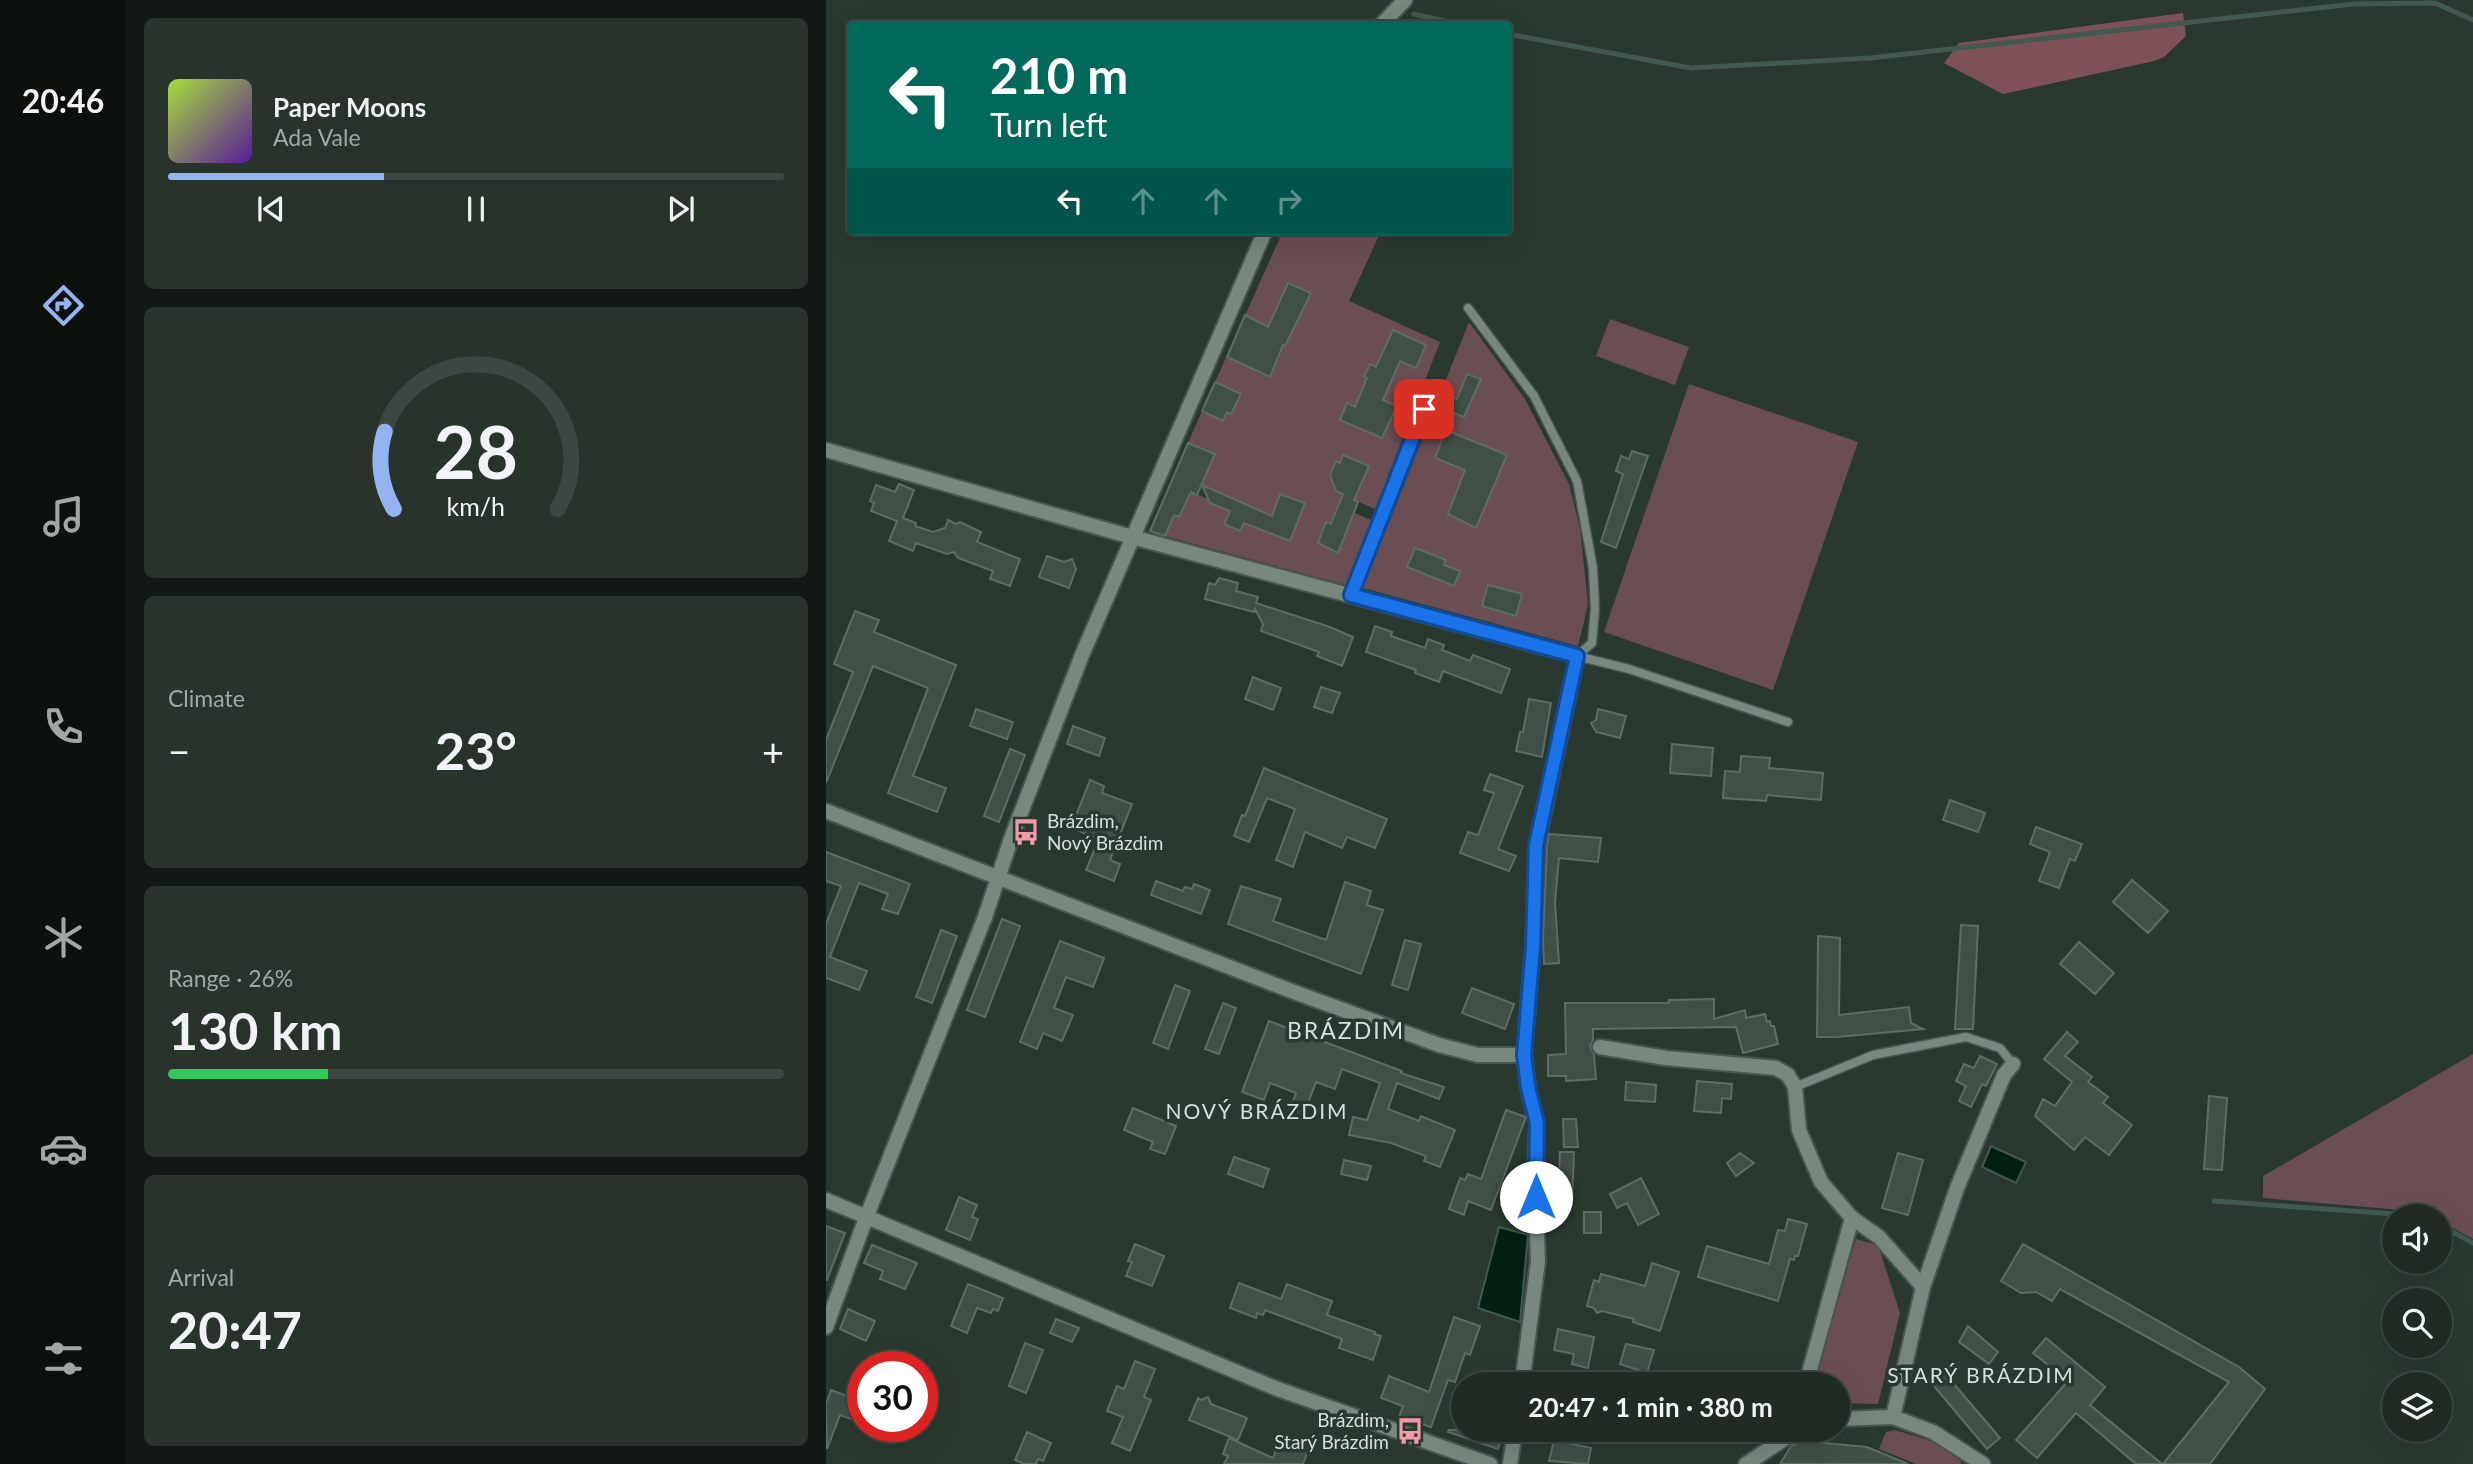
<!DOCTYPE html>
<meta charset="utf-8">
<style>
body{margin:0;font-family:Lato,sans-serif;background:#28332c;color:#f1f3f6;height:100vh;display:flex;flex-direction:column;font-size:26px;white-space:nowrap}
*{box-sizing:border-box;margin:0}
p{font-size:23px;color:#a2a7a6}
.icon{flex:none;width:38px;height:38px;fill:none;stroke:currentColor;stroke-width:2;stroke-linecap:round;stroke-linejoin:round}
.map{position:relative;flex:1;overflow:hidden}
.details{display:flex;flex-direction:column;gap:18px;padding:18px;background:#121814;width:700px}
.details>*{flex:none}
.hud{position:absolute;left:21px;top:21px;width:665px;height:214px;border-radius:7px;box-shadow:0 7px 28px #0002,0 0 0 2px #3d4741;background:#00695c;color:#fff;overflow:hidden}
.buttons{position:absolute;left:1556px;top:1204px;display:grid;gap:14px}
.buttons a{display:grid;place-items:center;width:70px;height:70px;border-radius:50%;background:#202b24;box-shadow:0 7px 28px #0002,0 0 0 2px #3d4741;font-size:35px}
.speed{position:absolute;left:21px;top:1351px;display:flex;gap:14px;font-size:35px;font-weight:700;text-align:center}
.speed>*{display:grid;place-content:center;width:91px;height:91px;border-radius:50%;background:#202b24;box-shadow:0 7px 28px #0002,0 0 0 2px #3d4741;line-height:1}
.speed .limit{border:10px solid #d22;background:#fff;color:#111}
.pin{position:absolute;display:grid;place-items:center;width:60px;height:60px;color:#fff;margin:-30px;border-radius:14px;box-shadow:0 4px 10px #0006}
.me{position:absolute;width:77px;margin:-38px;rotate:0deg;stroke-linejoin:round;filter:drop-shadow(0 0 5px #0008)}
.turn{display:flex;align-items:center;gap:24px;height:147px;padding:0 28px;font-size:32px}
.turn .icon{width:91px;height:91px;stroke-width:2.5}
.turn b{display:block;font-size:49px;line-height:60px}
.lanes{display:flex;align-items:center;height:66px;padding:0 28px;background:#0003;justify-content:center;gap:35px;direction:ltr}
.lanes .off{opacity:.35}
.big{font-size:52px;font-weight:700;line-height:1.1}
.details .tile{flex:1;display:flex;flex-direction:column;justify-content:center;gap:10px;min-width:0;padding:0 24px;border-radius:10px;background:#28332c}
.details .dial{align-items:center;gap:0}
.dial svg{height:182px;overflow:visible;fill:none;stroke:#3d4741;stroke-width:7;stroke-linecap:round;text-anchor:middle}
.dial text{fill:#f1f3f6;stroke:none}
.song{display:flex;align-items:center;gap:21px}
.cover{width:84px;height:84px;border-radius:10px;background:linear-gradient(135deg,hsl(80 70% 55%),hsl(270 70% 35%))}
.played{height:7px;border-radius:4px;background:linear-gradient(90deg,#95b2f1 35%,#3d4741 35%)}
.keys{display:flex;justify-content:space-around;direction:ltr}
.heat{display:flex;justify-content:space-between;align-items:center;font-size:38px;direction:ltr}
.charge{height:10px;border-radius:5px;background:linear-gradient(90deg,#34c759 26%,#3d4741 0)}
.trip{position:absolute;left:625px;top:1372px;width:399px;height:70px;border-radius:35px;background:#202b24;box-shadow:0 7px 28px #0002,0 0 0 2px #3d4741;font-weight:700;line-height:70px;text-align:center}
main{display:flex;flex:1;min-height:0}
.menu{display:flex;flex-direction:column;width:126px;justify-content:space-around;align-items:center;background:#0d110e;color:#a2a7a6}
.menu .icon{width:49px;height:49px}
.menu .current{color:#95b2f1}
.menu b{font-size:32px;color:#f1f3f6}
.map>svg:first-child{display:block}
.green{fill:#6b4e53}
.forest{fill:#7e5159}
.water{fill:#012012;stroke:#41594e;stroke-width:2}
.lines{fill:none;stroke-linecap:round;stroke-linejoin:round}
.stream{stroke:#41594e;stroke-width:5}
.building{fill:#415047;stroke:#5d6d64;stroke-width:2}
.service-casing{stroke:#49554e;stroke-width:11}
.minor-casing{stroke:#49554e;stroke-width:18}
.tertiary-casing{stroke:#49554e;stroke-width:18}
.service{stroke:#78887e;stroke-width:8}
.minor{stroke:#78887e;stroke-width:14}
.tertiary{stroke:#78887e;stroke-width:14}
.route-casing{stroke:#114b97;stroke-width:18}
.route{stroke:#1a73e8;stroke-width:12}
.labels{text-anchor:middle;stroke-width:7;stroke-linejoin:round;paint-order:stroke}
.poi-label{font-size:19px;fill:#d6dfda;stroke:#2a3930;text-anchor:start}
.neighbourhood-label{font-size:21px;letter-spacing:2px;fill:#d6dfda;stroke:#2a3930}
.quarter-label{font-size:23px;letter-spacing:2px;fill:#d6dfda;stroke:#2a3930}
</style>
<main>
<nav class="menu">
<b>20:46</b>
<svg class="icon current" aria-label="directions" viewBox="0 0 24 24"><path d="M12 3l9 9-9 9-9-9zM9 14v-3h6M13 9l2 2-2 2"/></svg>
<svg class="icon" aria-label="music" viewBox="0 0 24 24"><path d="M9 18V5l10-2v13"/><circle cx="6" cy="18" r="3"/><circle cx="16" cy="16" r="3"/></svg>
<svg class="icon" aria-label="phone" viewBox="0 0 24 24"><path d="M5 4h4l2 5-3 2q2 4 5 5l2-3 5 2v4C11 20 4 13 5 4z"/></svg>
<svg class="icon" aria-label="climate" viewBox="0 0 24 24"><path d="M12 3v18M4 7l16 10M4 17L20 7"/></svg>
<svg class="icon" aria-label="car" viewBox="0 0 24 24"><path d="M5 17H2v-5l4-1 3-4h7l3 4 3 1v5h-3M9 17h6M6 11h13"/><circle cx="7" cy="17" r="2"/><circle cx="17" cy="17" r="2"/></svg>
<svg class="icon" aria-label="filters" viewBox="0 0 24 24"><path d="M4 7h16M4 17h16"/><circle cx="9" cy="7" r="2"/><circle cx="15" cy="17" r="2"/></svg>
</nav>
<section class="details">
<div class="tile">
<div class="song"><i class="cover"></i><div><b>Paper Moons</b><p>Ada Vale</p></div></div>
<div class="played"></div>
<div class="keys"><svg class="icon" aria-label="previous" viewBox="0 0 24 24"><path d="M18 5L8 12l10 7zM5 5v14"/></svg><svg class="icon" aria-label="pause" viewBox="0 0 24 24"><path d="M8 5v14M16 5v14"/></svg><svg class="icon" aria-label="next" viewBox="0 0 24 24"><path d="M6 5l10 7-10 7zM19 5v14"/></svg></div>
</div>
<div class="tile dial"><svg viewBox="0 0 100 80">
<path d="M14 69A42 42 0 1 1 86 69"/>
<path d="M14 69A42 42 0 0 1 10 35" stroke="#95b2f1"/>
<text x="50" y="56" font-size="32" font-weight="700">28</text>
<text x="50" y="72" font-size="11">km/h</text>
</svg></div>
<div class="tile"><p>Climate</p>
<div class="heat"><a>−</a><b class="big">23°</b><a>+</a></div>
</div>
<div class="tile"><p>Range · 26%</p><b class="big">130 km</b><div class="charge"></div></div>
<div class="tile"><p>Arrival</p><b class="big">20:47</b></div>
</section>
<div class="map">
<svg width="1647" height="1464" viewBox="0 0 1647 1464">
<rect width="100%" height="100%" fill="#2a3930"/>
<!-- green -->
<g class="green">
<polygon points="457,231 555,231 523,301 614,342 549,509 533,502 529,513 545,520 520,585 339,536 348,515 360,504 365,492 382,499 384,503 405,509 414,531 425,507 375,484 362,443 376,411 397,420 401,412 405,414 414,394 389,382"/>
<polygon points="784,319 863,347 849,385 770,356"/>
<polygon points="643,322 699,399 743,484 754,528 762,605 752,646 537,588"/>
<polygon points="863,384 1032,442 947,690 778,632"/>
<polygon points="1647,1054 1647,1239 1614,1221 1614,1216 1606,1216 1598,1212 1437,1198 1437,1176"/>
<polygon points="1030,1239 1052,1245 1074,1313 1052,1404 1012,1403 1012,1384 988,1384"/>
<polygon points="1069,1430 1108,1442 1135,1461 1135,1464 1090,1464 1053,1449 1060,1432"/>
</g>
<!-- forest -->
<polygon class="forest" points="1357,13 1360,36 1338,57 1328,61 1177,94 1118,63 1133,43"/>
<!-- water -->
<g class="water">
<polygon points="1165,1146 1200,1162 1190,1183 1156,1167"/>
<polygon points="673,1227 702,1235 694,1322 652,1308"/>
</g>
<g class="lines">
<!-- stream -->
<g class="stream">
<polyline points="588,14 633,24"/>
<polyline points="682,34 865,68 1044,58 1527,4 1609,3 1647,20"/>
<polyline points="1388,1201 1597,1216"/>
<polyline points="1614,1225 1647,1243"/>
</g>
</g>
<!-- building -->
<g class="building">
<polygon points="462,283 485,293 459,346 457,345 444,377 401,357 419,315 442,327"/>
<polygon points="567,330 600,345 590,368 574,361 557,400 571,406 556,438 514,420 521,403 529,407 541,378 538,377 544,364 550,367"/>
<polygon points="641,374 655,379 638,417 621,410 627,397 631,399"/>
<polygon points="389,382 415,394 405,414 401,412 397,421 376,411"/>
<polygon points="620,430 681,455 650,528 622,514 639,470 609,458"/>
<polygon points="362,443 389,454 371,495 365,492 353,517 348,515 339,536 324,531"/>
<polygon points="806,451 822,456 790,548 775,542 797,474 790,471 795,456 803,459"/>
<polygon points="517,455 543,466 528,500 532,502 512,553 492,543 500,522 505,524 517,494 510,491 504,475 510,461 514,463"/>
<polygon points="73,484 88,490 77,518 90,523 89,526 107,532 119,528 122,520 130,524 134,522 155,532 151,542 194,559 184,586 164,579 167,571 132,558 128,552 121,554 90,543 87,551 63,541 71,521 45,511 48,503 44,501 50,485 69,492"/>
<polygon points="376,485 446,516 454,494 479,503 464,541 418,523 414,531 398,524 404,511 384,503"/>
<polygon points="589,548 620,560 618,565 634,571 628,586 581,567"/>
<polygon points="221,556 238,562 246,559 250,569 243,588 213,577"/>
<polygon points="393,578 412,583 410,591 432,597 430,603 504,627 527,637 516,666 491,656 493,652 435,631 437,624 429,609 428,612 379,599 383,583 389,585"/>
<polygon points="662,585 696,594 690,616 656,606"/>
<polygon points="29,611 53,620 48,632 130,665 87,776 120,788 111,812 62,793 102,688 47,666 0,783 0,740 27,672 8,664"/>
<polygon points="549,626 566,632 565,636 599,648 602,639 618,645 616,650 644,661 647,655 684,669 675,693 617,671 613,682 589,673 590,670 540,652"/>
<polygon points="427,677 455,688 447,710 419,699"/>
<polygon points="495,687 514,693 506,713 488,707"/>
<polygon points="703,699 725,703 716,757 690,751 694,732 697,732"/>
<polygon points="150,709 187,722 181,739 144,726"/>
<polygon points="772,709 800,716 794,738 770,732 765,723 770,720"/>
<polygon points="247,726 279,738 273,756 241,744"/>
<polygon points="846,744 887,748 885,776 844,773"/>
<polygon points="184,749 199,755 173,822 158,816"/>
<polygon points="915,756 944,758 943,768 997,773 995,800 941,795 940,801 897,798 899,771 914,772"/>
<polygon points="438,768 561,819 549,848 521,837 516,848 479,832 467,867 450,860 469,809 441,798 423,842 408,836 416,815 419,816"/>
<polygon points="664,774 697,786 672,849 690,856 683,871 634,853 642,832 652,835 668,793 658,790"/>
<polygon points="264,780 278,786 276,793 306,804 284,860 294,864 288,881 260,870 273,839 245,828"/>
<polygon points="1124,800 1159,813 1152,832 1117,820"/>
<polygon points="1210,827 1256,844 1249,861 1244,859 1233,888 1213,881 1224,852 1204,844"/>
<polygon points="723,834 775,838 772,862 733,858 729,902 733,963 718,964 717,937 721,846"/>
<polygon points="0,852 84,884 72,914 56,909 62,894 33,883 4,957 41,971 33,990 0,978 0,924 15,886 0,881"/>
<polygon points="1306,880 1342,911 1322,933 1287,902"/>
<polygon points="330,881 357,891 359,887 366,889 368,884 384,890 375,914 325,895"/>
<polygon points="519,882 545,891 541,905 557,910 535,974 402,924 415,886 455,899 447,921 500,940"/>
<polygon points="176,919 194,926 159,1017 141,1010"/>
<polygon points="1135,925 1152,926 1147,1029 1129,1029"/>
<polygon points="115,930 131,936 106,1003 90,997"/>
<polygon points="992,936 1014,938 1013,1015 1083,1007 1085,1023 1097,1029 1011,1037 991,1037"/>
<polygon points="579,940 595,944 582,990 566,985"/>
<polygon points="234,941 278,958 267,987 240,977 228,1008 247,1015 236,1041 217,1033 211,1049 194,1042"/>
<polygon points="1253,942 1288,973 1269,994 1234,964"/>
<polygon points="349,985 364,991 342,1049 327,1043"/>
<polygon points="646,988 688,1004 679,1029 636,1013"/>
<polygon points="888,999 888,1019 919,1010 920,1018 939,1014 941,1022 944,1021 945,1026 948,1026 952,1044 917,1053 910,1027 767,1029 767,1040 764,1046 768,1055 770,1079 740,1081 740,1076 722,1076 722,1055 740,1054 739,1003 843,1003 843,1000"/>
<polygon points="397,1003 410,1008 393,1054 379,1049"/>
<polygon points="443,1021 576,1071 575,1073 618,1087 613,1099 571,1083 562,1109 593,1121 595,1116 629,1130 614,1167 598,1161 600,1156 565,1143 523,1135 527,1117 541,1120 554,1083 516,1069 509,1089 490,1082 476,1119 462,1114 470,1093 444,1083 438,1100 416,1092"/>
<polygon points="1241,1032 1252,1042 1239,1056 1266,1077 1262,1082 1282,1097 1277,1103 1306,1125 1283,1155 1259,1137 1248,1150 1209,1116 1217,1099 1229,1106 1246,1082 1218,1059"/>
<polygon points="1154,1056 1171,1064 1160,1086 1156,1084 1145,1107 1133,1101 1140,1086 1130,1081 1138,1064 1148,1068"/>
<polygon points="871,1081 906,1084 905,1099 896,1098 895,1113 868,1111"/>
<polygon points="800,1082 830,1085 829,1102 799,1100"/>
<polygon points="1383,1096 1401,1098 1396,1170 1378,1169"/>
<polygon points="307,1108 350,1126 339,1154 324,1149 327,1142 298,1130"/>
<polygon points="680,1110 700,1117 665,1210 642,1201 638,1215 623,1209 634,1178 639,1180 642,1174 655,1179"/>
<polygon points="737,1119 750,1119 752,1147 738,1147"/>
<polygon points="734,1152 748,1152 746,1204 732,1203"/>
<polygon points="914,1153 928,1163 910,1176 901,1163"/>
<polygon points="1072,1153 1097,1160 1082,1215 1056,1208"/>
<polygon points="408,1157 443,1169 437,1187 402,1174"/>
<polygon points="518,1160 545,1166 541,1180 515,1174"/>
<polygon points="815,1178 833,1214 812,1225 801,1203 791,1208 784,1194"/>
<polygon points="133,1197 151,1205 146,1217 152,1219 144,1240 120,1230"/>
<rect x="758" y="1212" width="17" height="21"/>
<polygon points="962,1219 981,1224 972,1256 969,1256 968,1260 964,1259 952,1301 872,1277 881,1246 943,1264 952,1230 959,1231"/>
<polygon points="0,1226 19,1233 1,1280 0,1280"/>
<polygon points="309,1244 338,1256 326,1286 300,1276 306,1262 302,1261"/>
<polygon points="1197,1244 1413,1367 1439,1389 1384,1464 1337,1464 1403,1382 1234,1289 1226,1301 1210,1292 1195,1293 1175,1281"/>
<polygon points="46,1245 91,1263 79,1289 54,1279 57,1271 38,1263"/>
<polygon points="826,1263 853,1272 834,1331 807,1322 808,1319 776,1311 771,1313 768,1308 761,1306 768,1280 773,1282 775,1274 819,1286"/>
<polygon points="413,1283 455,1299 461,1284 506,1301 501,1315 549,1332 548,1334 555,1336 547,1360 513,1348 516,1339 439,1310 437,1315 431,1313 430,1318 404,1308"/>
<polygon points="142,1284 177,1298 172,1311 167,1309 165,1313 151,1308 141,1333 125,1326"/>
<polygon points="22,1309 49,1321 40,1341 14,1329"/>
<polygon points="628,1317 654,1326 644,1355 639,1353 629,1382 622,1380 605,1427 573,1417 577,1406 555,1398 563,1376 603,1392"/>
<polygon points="230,1319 253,1328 246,1342 224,1333"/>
<polygon points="1142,1326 1172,1352 1163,1364 1133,1342"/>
<polygon points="732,1329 768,1337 762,1368 746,1364 748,1354 728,1350"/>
<polygon points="1220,1338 1279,1387 1264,1405 1336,1464 1310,1464 1250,1413 1211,1458 1190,1440 1242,1381 1207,1353"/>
<polygon points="199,1343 217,1350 200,1393 183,1386"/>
<polygon points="800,1344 828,1350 821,1373 794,1364"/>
<polygon points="309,1361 329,1369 318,1397 325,1400 304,1451 286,1443 297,1417 281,1411 291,1386 298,1389"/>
<polygon points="1116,1370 1174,1438 1161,1449 1107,1385"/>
<polygon points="5,1390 32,1400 25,1419 14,1415 1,1449 0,1404"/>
<polygon points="382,1397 385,1404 421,1418 412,1440 363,1420 372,1398 375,1400"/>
<polygon points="623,1430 668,1430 677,1432 672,1449 622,1432"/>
<polygon points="201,1432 225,1443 217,1461 212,1459 210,1464 198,1464 189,1460"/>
<polygon points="403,1438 447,1458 454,1440 459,1442 460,1439 483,1448 477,1464 398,1464 402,1456 397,1454"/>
<polygon points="728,1440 765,1448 762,1464 723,1461"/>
<polygon points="977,1441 1041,1447 1082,1464 954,1464 965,1446"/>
</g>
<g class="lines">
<defs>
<g id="service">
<polyline points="642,308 708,396 751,481 767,568 769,609 766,643 751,656 803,669 962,722"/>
<polyline points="969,1087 1047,1055 1140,1037 1174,1048 1187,1064"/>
</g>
<g id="minor">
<polyline points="0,450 306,537 751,656 711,845 707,946 698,1055 702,1087 711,1123 709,1176 712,1261 696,1384"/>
<polyline points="525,595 598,409"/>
<polyline points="0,811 468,992 613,1045 652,1055 698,1055"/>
<polyline points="774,1047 840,1058 950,1068 962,1075 969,1087 973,1130 995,1182 1026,1218 1053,1237 1097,1287"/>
<polyline points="0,1327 40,1218"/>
<polyline points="980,1384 1026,1218"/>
<polyline points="1067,1417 1097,1287 1131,1188 1178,1075 1187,1064"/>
<polyline points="684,1464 689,1430"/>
</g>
<g id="tertiary">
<polyline points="556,24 579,0"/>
<polyline points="0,1200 449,1388 664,1464"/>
<polyline points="40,1218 159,917 186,836 256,655 439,231"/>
<polyline points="1012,1419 1067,1417 1107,1432 1157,1464"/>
<polyline points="920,1464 972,1430"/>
</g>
</defs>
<!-- service casing -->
<use href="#service" class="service-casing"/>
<!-- minor casing -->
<use href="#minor" class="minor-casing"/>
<!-- tertiary casing -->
<use href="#tertiary" class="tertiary-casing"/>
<!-- service -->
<use href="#service" class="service"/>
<!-- minor -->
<use href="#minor" class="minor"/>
<!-- tertiary -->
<use href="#tertiary" class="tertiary"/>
</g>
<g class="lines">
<defs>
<polyline id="route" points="598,409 525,595 751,656 710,845 707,946 698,1055 702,1087 711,1123 710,1197"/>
</defs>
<!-- route casing -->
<use href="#route" class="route-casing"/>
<!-- route -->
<use href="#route" class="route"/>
</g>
<!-- icons -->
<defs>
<symbol id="bus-bare" viewBox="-9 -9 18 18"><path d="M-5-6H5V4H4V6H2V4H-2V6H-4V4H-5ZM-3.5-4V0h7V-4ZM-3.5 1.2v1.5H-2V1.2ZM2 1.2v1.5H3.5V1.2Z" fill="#f39aaa" stroke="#2a3930" stroke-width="2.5" paint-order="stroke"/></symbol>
</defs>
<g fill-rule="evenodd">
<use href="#bus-bare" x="181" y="813" width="38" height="38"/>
<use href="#bus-bare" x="565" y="1412" width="38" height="38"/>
</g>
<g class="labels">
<!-- poi labels -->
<g class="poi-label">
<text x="221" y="828">Brázdim,<tspan x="221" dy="22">Nový Brázdim</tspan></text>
<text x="563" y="1427" text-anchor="end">Brázdim,<tspan x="563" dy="22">Starý Brázdim</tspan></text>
</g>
<!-- neighbourhood labels -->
<g class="neighbourhood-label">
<text x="431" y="1119">NOVÝ BRÁZDIM</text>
<text x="1155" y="1383">STARÝ BRÁZDIM</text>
</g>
<!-- quarter labels -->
<g class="quarter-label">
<text x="520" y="1039">BRÁZDIM</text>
</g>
</g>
</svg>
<div class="buttons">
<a><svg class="icon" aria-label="sound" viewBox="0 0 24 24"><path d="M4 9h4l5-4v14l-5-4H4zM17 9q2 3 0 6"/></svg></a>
<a><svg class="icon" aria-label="search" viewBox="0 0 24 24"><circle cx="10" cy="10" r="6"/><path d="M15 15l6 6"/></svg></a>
<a><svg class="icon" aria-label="layers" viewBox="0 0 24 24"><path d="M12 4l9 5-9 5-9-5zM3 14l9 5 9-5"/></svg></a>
</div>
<div class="speed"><div class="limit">30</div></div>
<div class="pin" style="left:598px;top:409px;background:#d93025"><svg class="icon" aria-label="arrive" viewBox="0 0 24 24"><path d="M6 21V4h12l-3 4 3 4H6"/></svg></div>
<svg class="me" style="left:710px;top:1197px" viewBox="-20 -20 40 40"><circle r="19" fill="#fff"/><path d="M0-13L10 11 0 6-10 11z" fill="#1a73e8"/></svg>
<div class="trip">20:47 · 1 min · 380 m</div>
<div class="hud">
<div class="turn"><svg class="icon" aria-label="left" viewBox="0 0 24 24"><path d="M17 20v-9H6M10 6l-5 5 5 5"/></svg><div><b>210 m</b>Turn left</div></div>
<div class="lanes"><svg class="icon" aria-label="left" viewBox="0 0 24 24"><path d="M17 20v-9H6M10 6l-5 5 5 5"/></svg><svg class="icon off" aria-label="ahead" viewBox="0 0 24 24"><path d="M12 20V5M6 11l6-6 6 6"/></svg><svg class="icon off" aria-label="ahead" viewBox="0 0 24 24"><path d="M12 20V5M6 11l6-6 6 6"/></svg><svg class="icon off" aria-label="right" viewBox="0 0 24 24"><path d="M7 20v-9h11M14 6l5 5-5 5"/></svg></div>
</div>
</div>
</main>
